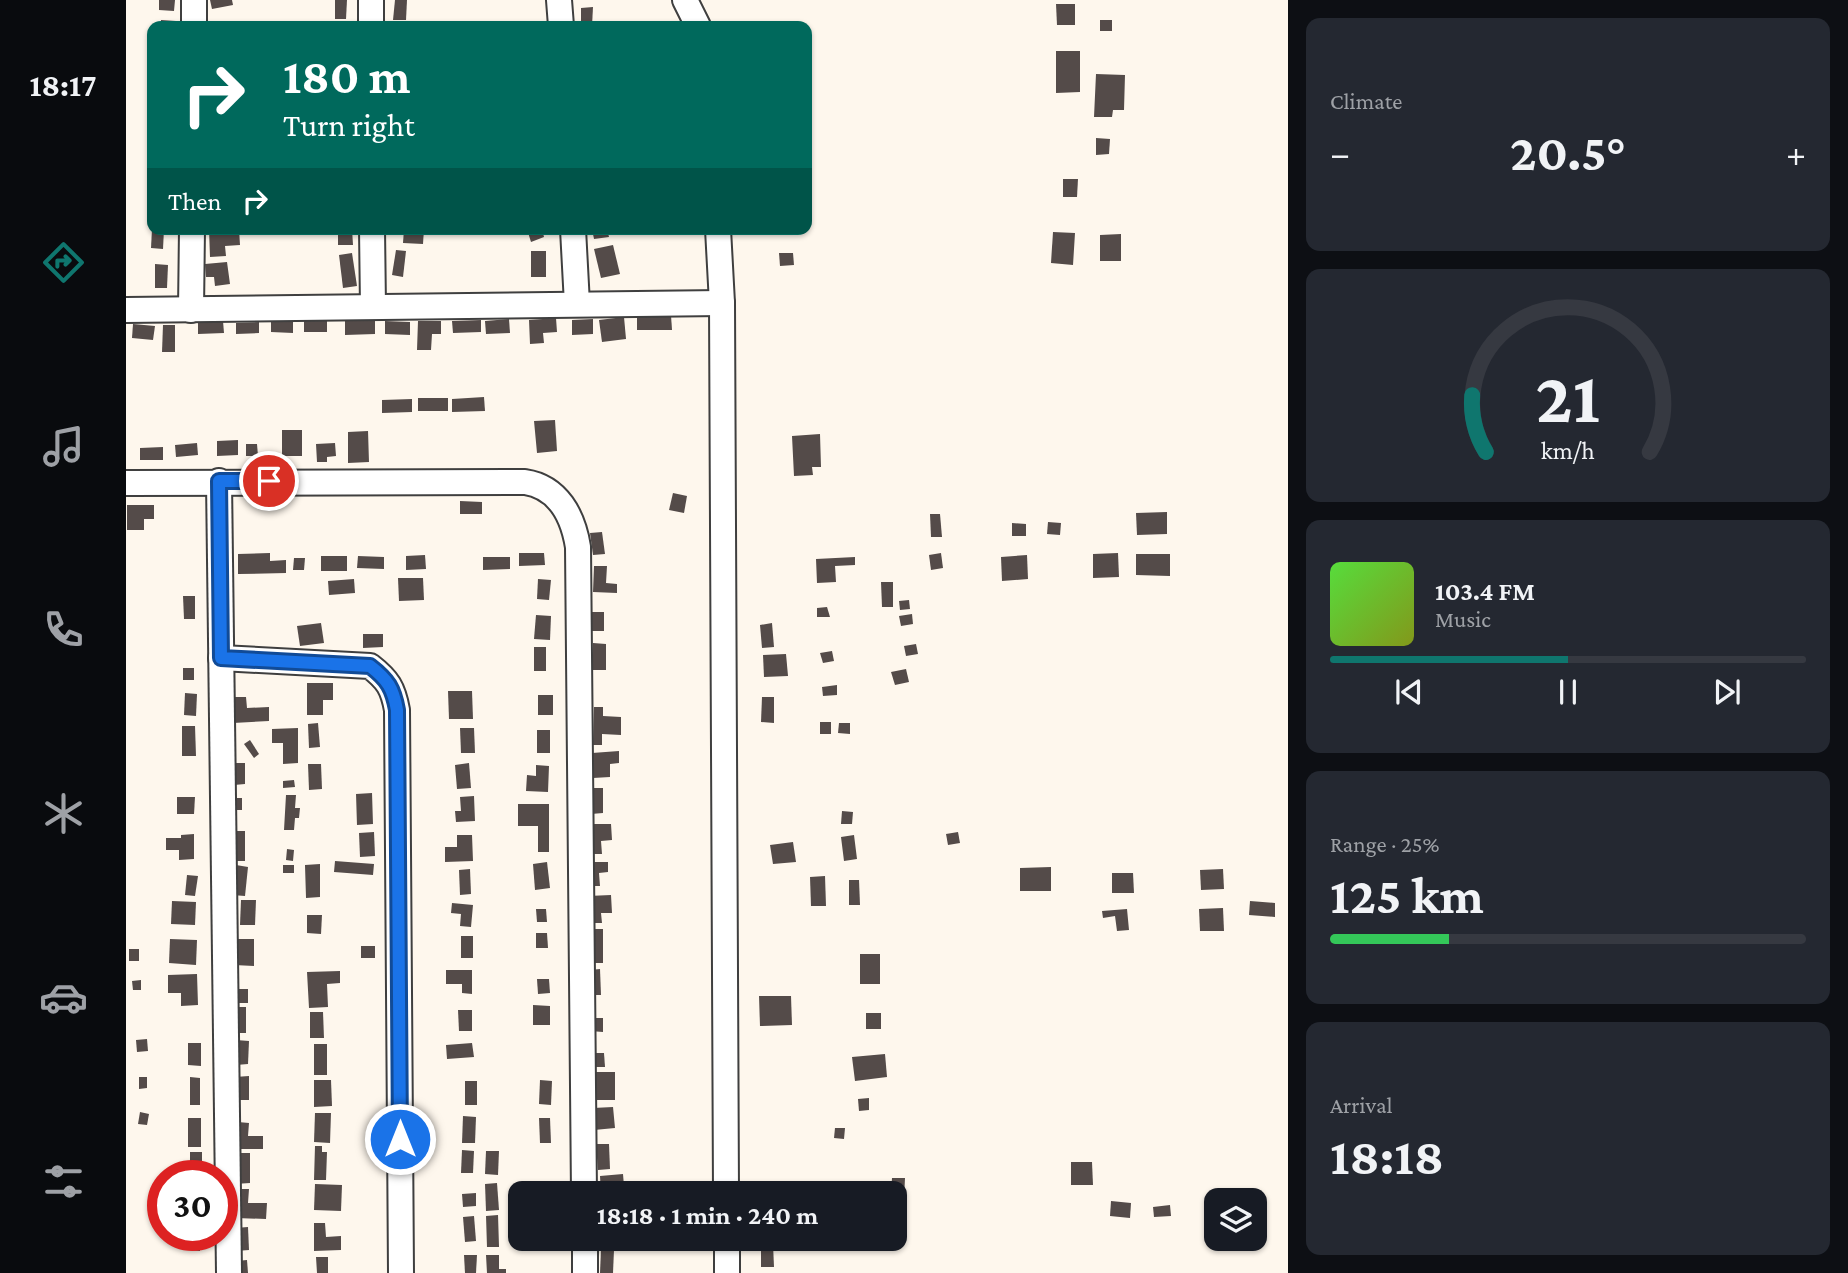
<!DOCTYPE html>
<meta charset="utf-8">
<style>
body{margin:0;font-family:"Crimson Pro",serif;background:#242831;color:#f1f3f6;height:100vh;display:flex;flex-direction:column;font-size:26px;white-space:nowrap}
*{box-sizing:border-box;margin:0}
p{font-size:23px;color:#9ea1a6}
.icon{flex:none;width:38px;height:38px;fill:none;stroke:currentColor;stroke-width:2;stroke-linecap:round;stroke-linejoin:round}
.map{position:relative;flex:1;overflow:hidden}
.drawer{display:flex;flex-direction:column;gap:18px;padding:18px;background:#0d0f14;width:560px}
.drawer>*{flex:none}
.guide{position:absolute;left:21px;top:21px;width:665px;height:214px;border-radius:14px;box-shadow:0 2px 5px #0004;background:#00695c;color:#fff;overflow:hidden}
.controls{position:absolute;left:1078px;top:1188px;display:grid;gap:14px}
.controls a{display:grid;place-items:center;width:63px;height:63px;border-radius:14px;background:#171b24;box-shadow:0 2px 5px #0004;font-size:35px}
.speed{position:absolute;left:21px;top:1160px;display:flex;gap:14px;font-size:35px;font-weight:700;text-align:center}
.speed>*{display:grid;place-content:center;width:91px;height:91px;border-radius:50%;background:#171b24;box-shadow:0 2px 5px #0004;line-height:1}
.speed .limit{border:10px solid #d22;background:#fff;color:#111}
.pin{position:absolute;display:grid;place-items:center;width:60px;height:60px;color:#fff;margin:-30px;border:4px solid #fff;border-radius:50%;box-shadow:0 2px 7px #0007}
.me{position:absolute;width:77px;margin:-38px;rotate:0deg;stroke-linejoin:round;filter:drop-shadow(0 0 5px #0008)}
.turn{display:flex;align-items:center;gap:24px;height:147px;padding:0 21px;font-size:32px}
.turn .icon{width:91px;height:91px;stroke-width:2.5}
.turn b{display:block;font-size:49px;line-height:60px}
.then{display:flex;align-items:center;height:66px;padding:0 21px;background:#0003;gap:14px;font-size:26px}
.big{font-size:52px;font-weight:700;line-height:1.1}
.drawer .widget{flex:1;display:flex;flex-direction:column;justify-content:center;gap:10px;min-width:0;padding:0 24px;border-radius:14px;background:#242831}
.drawer .dial{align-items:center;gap:0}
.dial svg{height:182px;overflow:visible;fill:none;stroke:#363941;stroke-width:7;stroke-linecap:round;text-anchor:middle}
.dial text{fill:#f1f3f6;stroke:none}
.song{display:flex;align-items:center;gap:21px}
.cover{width:84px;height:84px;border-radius:10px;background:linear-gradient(135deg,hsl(110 70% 55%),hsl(70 70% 35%))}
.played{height:7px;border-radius:4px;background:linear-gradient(90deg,#0f766e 50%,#363941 50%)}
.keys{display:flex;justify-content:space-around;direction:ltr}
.heat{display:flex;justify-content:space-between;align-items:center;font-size:38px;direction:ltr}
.charge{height:10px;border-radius:5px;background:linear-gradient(90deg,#34c759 25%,#363941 0)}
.trip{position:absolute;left:382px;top:1181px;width:399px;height:70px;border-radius:14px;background:#171b24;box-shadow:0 2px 5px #0004;font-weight:700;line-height:70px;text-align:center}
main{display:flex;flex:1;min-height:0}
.menu{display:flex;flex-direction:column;width:126px;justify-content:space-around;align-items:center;background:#090b0e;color:#9ea1a6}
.menu .icon{width:49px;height:49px}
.menu .active{color:#0f766e}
.menu b{font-size:32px;color:#f1f3f6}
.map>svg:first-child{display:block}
.building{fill:#544b49}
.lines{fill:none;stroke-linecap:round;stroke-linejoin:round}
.minor-casing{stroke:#3f3f3f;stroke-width:28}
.minor{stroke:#fff;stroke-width:24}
.route-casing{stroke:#114b97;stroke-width:18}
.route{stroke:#1a73e8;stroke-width:12}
</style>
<main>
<nav class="menu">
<b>18:17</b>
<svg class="icon active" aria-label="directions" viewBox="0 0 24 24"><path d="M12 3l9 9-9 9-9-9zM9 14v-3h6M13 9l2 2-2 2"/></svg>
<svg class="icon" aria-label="music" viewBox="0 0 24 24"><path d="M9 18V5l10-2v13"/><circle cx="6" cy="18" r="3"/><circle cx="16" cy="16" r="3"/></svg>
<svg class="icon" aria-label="phone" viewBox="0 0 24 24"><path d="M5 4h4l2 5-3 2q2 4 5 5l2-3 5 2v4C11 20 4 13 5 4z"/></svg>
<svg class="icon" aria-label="climate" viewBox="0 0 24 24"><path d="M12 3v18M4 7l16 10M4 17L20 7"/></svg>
<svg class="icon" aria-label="car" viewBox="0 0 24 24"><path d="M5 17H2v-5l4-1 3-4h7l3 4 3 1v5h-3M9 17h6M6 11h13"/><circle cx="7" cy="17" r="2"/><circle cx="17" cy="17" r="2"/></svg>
<svg class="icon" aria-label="filters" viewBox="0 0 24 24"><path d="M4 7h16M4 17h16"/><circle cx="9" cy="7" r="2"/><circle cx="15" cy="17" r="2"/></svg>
</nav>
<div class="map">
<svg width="1162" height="1273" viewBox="0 0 1162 1273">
<rect width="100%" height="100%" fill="#fef7ed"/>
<!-- building -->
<g class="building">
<polygon points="33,0 49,0 48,11 33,10"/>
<polygon points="84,0 106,0 107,5 86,9"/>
<polygon points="209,0 221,0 220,19 209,19"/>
<polygon points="269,0 281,0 280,20 267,20"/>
<polygon points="930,4 949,4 949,25 931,25"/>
<polygon points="467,7 466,26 455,26 455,8"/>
<polygon points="35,20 50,21 50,26 35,26"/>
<rect x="974" y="20" width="12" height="11"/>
<polygon points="930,51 954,51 954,92 930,93"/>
<polygon points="970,74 999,75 998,110 987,110 986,117 968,117"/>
<polygon points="970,138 984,139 983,154 970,155"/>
<polygon points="937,179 952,179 951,197 937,197"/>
<polygon points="26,229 38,229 37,249 25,248"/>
<polygon points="83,229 113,229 114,245 99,246 100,256 84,257"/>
<polygon points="212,229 226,229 227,245 212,245"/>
<polygon points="278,229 298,229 297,244 277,243"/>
<polygon points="401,229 416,229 418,237 405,242"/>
<polygon points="466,229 481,229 483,237 468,239"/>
<polygon points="927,232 949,233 947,265 925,263"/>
<polygon points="995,234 995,261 974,261 974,235"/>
<polygon points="487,245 494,274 475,278 468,249"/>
<polygon points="270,250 280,251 277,277 266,275"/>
<rect x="405" y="251" width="15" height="26"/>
<polygon points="226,253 231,286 217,288 213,255"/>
<polygon points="653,253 667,253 668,265 654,266"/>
<polygon points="101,262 104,284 89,286 88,277 80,277 79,264"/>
<polygon points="29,264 42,265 41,288 29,288"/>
<polygon points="545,315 546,330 511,330 511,316"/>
<polygon points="498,317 500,339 476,342 473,320"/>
<polygon points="430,318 431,332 417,333 418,343 404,344 403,320"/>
<polygon points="383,319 384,333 360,334 359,321"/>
<polygon points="467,319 467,334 446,335 446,320"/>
<rect x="178" y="320" width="23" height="12"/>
<polygon points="355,320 355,332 327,333 326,321"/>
<polygon points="97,321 98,333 72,334 72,322"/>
<polygon points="145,321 167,322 167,333 145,332"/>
<polygon points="219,321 249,321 249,334 219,335"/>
<polygon points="259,321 284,322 284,335 259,334"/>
<polygon points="292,321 315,321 315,334 306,334 305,350 291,350"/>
<polygon points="133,322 133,333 110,334 110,323"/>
<polygon points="7,324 29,326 27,340 6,338"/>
<polygon points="37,325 49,325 49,352 36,352"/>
<polygon points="358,397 359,411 326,412 326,399"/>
<rect x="292" y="398" width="30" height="13"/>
<polygon points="286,399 286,412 256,413 256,400"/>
<polygon points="429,420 431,451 411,453 408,421"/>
<rect x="156" y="430" width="20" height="26"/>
<polygon points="242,431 243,462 222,463 222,432"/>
<polygon points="694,434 695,467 686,467 687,475 668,476 666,436"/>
<polygon points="112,440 112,455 91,456 91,441"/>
<polygon points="71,443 72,455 50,457 49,445"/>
<polygon points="209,443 210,456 201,457 201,462 191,462 190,444"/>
<polygon points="120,444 131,444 132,456 120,456"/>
<polygon points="37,447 37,460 14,460 14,448"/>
<polygon points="547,493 561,496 558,513 543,510"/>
<polygon points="334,501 356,502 356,514 334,514"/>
<polygon points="1,505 28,505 28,519 18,519 18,530 1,530"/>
<polygon points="1041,512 1041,534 1011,535 1010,513"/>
<polygon points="804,514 814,514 816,537 805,537"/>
<polygon points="922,522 935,523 934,535 921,534"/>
<polygon points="886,523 900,524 900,536 886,536"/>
<polygon points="476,532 479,554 467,555 464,533"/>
<polygon points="144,553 144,561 160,560 160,573 112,574 112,554"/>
<polygon points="393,553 418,553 419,565 393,566"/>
<polygon points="815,553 817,568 805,570 803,555"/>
<polygon points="992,553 993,577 967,578 967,554"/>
<polygon points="1010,554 1044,554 1044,576 1010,575"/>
<polygon points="299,555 300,569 280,570 280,556"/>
<polygon points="901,555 902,579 876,581 875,557"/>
<rect x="195" y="556" width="26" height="15"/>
<polygon points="232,556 258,557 258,569 231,568"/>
<polygon points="357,557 384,557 384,569 357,570"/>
<polygon points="729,557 729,565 709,566 710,582 691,583 690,559"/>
<polygon points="168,558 179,558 178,570 167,570"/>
<polygon points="468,566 481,566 480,583 491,584 491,593 467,592"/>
<polygon points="272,578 297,578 298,600 273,601"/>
<polygon points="228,579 229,593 203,595 202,581"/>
<polygon points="412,579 425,580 423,600 411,599"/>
<polygon points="755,582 767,582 767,607 756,607"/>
<polygon points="57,596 69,596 69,619 58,619"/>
<polygon points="783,600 784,609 774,610 773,601"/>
<polygon points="701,607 704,617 691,617 691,608"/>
<polygon points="465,612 478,612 478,631 466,631"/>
<polygon points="786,614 787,624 775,626 773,616"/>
<polygon points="410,615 425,616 424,640 408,639"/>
<polygon points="195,623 198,643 174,646 171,626"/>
<polygon points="646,623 648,647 636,648 634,625"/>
<polygon points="237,634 257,634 257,647 237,648"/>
<polygon points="467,643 480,644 480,670 467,670"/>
<polygon points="790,644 792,654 780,656 778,646"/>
<rect x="408" y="647" width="12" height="24"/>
<polygon points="706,651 708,661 697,663 694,653"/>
<polygon points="660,654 662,676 638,677 637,655"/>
<rect x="57" y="668" width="11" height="12"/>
<polygon points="780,669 783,682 769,685 765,672"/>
<polygon points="181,683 207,683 207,700 197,700 197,715 181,715"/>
<polygon points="711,685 711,695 697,696 696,687"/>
<polygon points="322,691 346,691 347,719 323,719"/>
<polygon points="59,693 71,694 70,716 58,715"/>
<rect x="412" y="695" width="15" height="20"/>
<polygon points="106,697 120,697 121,708 143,707 143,721 107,723"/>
<polygon points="636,697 648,697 648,723 635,722"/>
<polygon points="468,707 477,707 477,716 495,717 495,735 476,734 476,745 467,745"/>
<rect x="694" y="722" width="11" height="12"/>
<polygon points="192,723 194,747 183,748 182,724"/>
<polygon points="713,723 724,723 724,734 712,733"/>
<polygon points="56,726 69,726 70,756 56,756"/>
<polygon points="172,728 172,763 157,764 157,743 146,743 146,729"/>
<polygon points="334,728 348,728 349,753 335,753"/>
<rect x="411" y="730" width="13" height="23"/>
<polygon points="124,740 133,754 128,758 118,744"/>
<polygon points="493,751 493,763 484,764 484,777 467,778 466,753"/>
<polygon points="108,763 119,763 119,784 108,785"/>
<polygon points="343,763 345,788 331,789 329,765"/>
<polygon points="182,764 195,764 196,789 183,790"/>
<polygon points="410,765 423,766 422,792 400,791 401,775 410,776"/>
<polygon points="168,780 169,787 157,788 157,781"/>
<polygon points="464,788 477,788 477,813 465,814"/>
<polygon points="246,793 247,824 231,825 230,794"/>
<polygon points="160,795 170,795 169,808 174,808 173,818 169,818 168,830 158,830"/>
<polygon points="348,796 349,821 330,822 329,811 335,811 334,797"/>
<polygon points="51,797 69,797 68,814 51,814"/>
<rect x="105" y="798" width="11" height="12"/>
<polygon points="392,804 423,804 423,852 412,852 412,826 392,826"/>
<polygon points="716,811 727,812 726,824 715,824"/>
<polygon points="464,824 485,824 486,840 475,841 476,854 465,854"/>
<rect x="105" y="831" width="14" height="30"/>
<polygon points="248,832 249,856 234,857 233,833"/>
<polygon points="832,832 834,843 822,845 820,834"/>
<polygon points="68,834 68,859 53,860 53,850 40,850 40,838 55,838 55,835"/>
<polygon points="331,835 346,835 347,861 319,862 319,847 331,847"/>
<polygon points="728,835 731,859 718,861 715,837"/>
<polygon points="667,842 670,862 647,864 644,845"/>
<polygon points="161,849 168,850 167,861 160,860"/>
<polygon points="209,861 248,864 247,875 208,872"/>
<polygon points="421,862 424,888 409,890 407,864"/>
<polygon points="464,862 482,862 482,872 473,873 474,886 465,886"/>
<polygon points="194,864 194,897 180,898 179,865"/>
<polygon points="110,865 122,867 119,896 106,895"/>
<rect x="157" y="865" width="11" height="8"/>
<polygon points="925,867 925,891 894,891 894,868"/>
<polygon points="344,869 345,894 334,895 333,870"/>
<polygon points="1097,869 1098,889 1075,890 1074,870"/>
<polygon points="986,873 1007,873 1008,893 986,893"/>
<polygon points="61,875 72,876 69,896 59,895"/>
<polygon points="699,876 700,906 685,906 684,877"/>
<polygon points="723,880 733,880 734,905 723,905"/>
<polygon points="485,895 486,913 475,913 476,923 464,923 462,896"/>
<polygon points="115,900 130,900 129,925 114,925"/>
<polygon points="46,901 70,902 69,925 45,924"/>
<polygon points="1124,901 1149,903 1149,917 1123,915"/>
<polygon points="326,903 347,905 345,927 334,926 335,914 325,913"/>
<polygon points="1097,908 1098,931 1074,931 1073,909"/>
<polygon points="410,909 420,909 421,922 411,922"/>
<polygon points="1001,909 1003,930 991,931 989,916 977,918 976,911"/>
<polygon points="181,915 196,915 195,934 181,933"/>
<rect x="465" y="929" width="12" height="34"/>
<polygon points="410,933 421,933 422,948 410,948"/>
<rect x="335" y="936" width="12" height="22"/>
<polygon points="44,939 71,940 70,965 43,963"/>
<polygon points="108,939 128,939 128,966 108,965"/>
<rect x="235" y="946" width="14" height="12"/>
<rect x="3" y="949" width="10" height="12"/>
<rect x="734" y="954" width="20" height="30"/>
<polygon points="474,969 475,995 465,995 464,970"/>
<polygon points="320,970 346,970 346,994 336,993 336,984 320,984"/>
<polygon points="214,971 214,983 201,984 202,1007 183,1008 181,972"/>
<polygon points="71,974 72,1005 55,1006 55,993 42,993 42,975"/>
<polygon points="411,979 423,979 424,993 412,994"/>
<polygon points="15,980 15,990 7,990 6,981"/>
<polygon points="108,989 122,989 122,1003 107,1003"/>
<polygon points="633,996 665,996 666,1025 634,1026"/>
<polygon points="407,1005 424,1006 424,1025 407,1025"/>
<rect x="107" y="1007" width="13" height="26"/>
<polygon points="332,1010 346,1010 346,1031 333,1031"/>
<polygon points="184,1012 197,1012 198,1038 184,1038"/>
<rect x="740" y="1013" width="15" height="16"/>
<polygon points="465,1018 477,1018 477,1032 464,1031"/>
<polygon points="21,1039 22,1051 11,1052 10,1040"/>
<polygon points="110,1040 123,1041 122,1064 110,1065"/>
<polygon points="62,1043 75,1043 75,1066 62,1065"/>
<polygon points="346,1043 348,1057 321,1059 320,1045"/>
<rect x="188" y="1044" width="13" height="31"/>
<polygon points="468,1053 478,1053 479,1067 468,1067"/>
<polygon points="759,1054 761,1077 729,1081 726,1057"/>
<rect x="467" y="1072" width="22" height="28"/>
<polygon points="123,1076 123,1100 110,1100 109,1077"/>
<polygon points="13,1077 21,1077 21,1088 13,1089"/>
<polygon points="64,1077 74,1078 74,1105 64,1105"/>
<polygon points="188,1080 205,1080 206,1106 188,1107"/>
<polygon points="414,1080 426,1081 425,1105 413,1104"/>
<rect x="339" y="1081" width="12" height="24"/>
<polygon points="743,1098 743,1110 733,1111 732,1099"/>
<polygon points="487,1107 489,1128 468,1130 467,1108"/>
<polygon points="14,1112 23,1114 21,1125 12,1124"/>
<polygon points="189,1113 205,1113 204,1143 188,1142"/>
<polygon points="337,1116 350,1117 349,1143 336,1143"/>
<rect x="62" y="1118" width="13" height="29"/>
<polygon points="413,1118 424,1118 425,1143 414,1143"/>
<polygon points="112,1122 123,1123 122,1136 137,1136 137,1149 111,1149"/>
<polygon points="709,1128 719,1128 718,1139 708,1138"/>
<polygon points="470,1144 483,1144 484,1169 472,1170"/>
<polygon points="189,1146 196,1146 196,1152 201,1152 200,1180 188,1180"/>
<polygon points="336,1150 348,1151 347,1173 335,1173"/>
<polygon points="360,1151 373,1151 372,1175 359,1174"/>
<rect x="64" y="1152" width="12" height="17"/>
<polygon points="109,1153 124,1153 124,1183 109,1184"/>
<polygon points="945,1162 966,1162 967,1185 945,1185"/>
<polygon points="497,1174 498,1186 485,1187 485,1194 475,1194 474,1176"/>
<polygon points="766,1178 779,1178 778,1199 768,1199 768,1194 765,1194"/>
<polygon points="371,1183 373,1210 360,1211 359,1184"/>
<polygon points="189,1184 216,1185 215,1211 188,1210"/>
<polygon points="111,1189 123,1189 122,1203 141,1203 140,1219 110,1218"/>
<polygon points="350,1193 350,1206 337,1207 336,1194"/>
<polygon points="985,1201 1005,1203 1004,1218 984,1216"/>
<polygon points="1044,1205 1045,1216 1028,1217 1027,1207"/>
<polygon points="372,1215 373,1247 361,1247 360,1216"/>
<polygon points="348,1216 350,1241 339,1242 337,1217"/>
<polygon points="188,1223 199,1223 200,1237 215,1236 215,1250 188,1251"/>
<polygon points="122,1227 123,1250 110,1251 109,1228"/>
<polygon points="62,1236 74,1236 74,1251 62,1250"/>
<polygon points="635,1244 647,1244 648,1267 635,1267"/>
<polygon points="475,1249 488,1250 487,1273 474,1273"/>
<polygon points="338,1255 351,1255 350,1273 339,1273"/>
<polygon points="360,1255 373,1255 373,1269 380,1269 380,1273 361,1273"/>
<polygon points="190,1257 202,1257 202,1273 191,1273"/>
<polygon points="121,1260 122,1273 111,1273 110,1261"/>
</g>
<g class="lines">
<defs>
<g id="minor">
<polyline points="68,0 68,26"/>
<polyline points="245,0 245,26"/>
<polyline points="433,0 435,26"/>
<polyline points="559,0 572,26"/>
<polyline points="246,229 247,307"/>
<polyline points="447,229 451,304"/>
<polyline points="592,229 596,303 600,1194"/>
<polyline points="0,310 596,303"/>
<polyline points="65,310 66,229"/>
<polyline points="93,481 103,1273"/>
<path d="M 0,483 L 399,482 C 432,487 447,516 452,547 L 458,1194"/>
<path d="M 95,658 L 244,666 C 262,680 267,688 271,710 L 275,1273"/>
<polyline points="459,1239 459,1273"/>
<polyline points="601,1239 601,1273"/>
</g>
</defs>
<!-- minor casing -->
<use href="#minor" class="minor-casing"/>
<!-- minor -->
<use href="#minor" class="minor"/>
</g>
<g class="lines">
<defs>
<path id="route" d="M 143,481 L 93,481 L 95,658 L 244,666 C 262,680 267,688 271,710 L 274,1139"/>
</defs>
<!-- route casing -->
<use href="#route" class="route-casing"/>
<!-- route -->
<use href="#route" class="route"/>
</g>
</svg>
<div class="controls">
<a><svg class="icon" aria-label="layers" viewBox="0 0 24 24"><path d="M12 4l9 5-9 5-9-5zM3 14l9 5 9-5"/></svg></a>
</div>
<div class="speed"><div class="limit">30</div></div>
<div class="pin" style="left:143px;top:481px;background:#d93025"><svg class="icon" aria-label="arrive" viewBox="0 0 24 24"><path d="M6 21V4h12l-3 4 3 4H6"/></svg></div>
<svg class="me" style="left:274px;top:1139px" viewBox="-20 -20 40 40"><circle r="17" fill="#1a73e8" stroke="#fff" stroke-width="3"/><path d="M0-11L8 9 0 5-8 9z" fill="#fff"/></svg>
<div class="trip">18:18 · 1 min · 240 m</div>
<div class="guide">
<div class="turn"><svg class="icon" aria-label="right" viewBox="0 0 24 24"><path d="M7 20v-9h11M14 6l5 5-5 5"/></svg><div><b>180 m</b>Turn right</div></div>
<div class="then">Then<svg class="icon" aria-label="right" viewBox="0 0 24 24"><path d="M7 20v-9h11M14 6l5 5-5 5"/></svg></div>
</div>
</div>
<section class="drawer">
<div class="widget"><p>Climate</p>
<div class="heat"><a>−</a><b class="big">20.5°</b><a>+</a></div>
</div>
<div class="widget dial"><svg viewBox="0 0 100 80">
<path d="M14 69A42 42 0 1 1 86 69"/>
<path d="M14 69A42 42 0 0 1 8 44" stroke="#0f766e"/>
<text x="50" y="56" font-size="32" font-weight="700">21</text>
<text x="50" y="72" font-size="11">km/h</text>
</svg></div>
<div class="widget">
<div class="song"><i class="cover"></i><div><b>103.4 FM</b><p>Music</p></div></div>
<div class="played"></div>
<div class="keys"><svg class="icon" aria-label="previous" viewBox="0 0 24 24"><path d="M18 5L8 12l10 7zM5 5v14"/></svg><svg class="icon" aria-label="pause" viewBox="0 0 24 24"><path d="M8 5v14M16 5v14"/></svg><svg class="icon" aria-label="next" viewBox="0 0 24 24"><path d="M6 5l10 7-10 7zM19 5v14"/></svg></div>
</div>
<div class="widget"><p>Range · 25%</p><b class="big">125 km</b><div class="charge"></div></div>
<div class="widget"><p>Arrival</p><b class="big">18:18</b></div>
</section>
</main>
